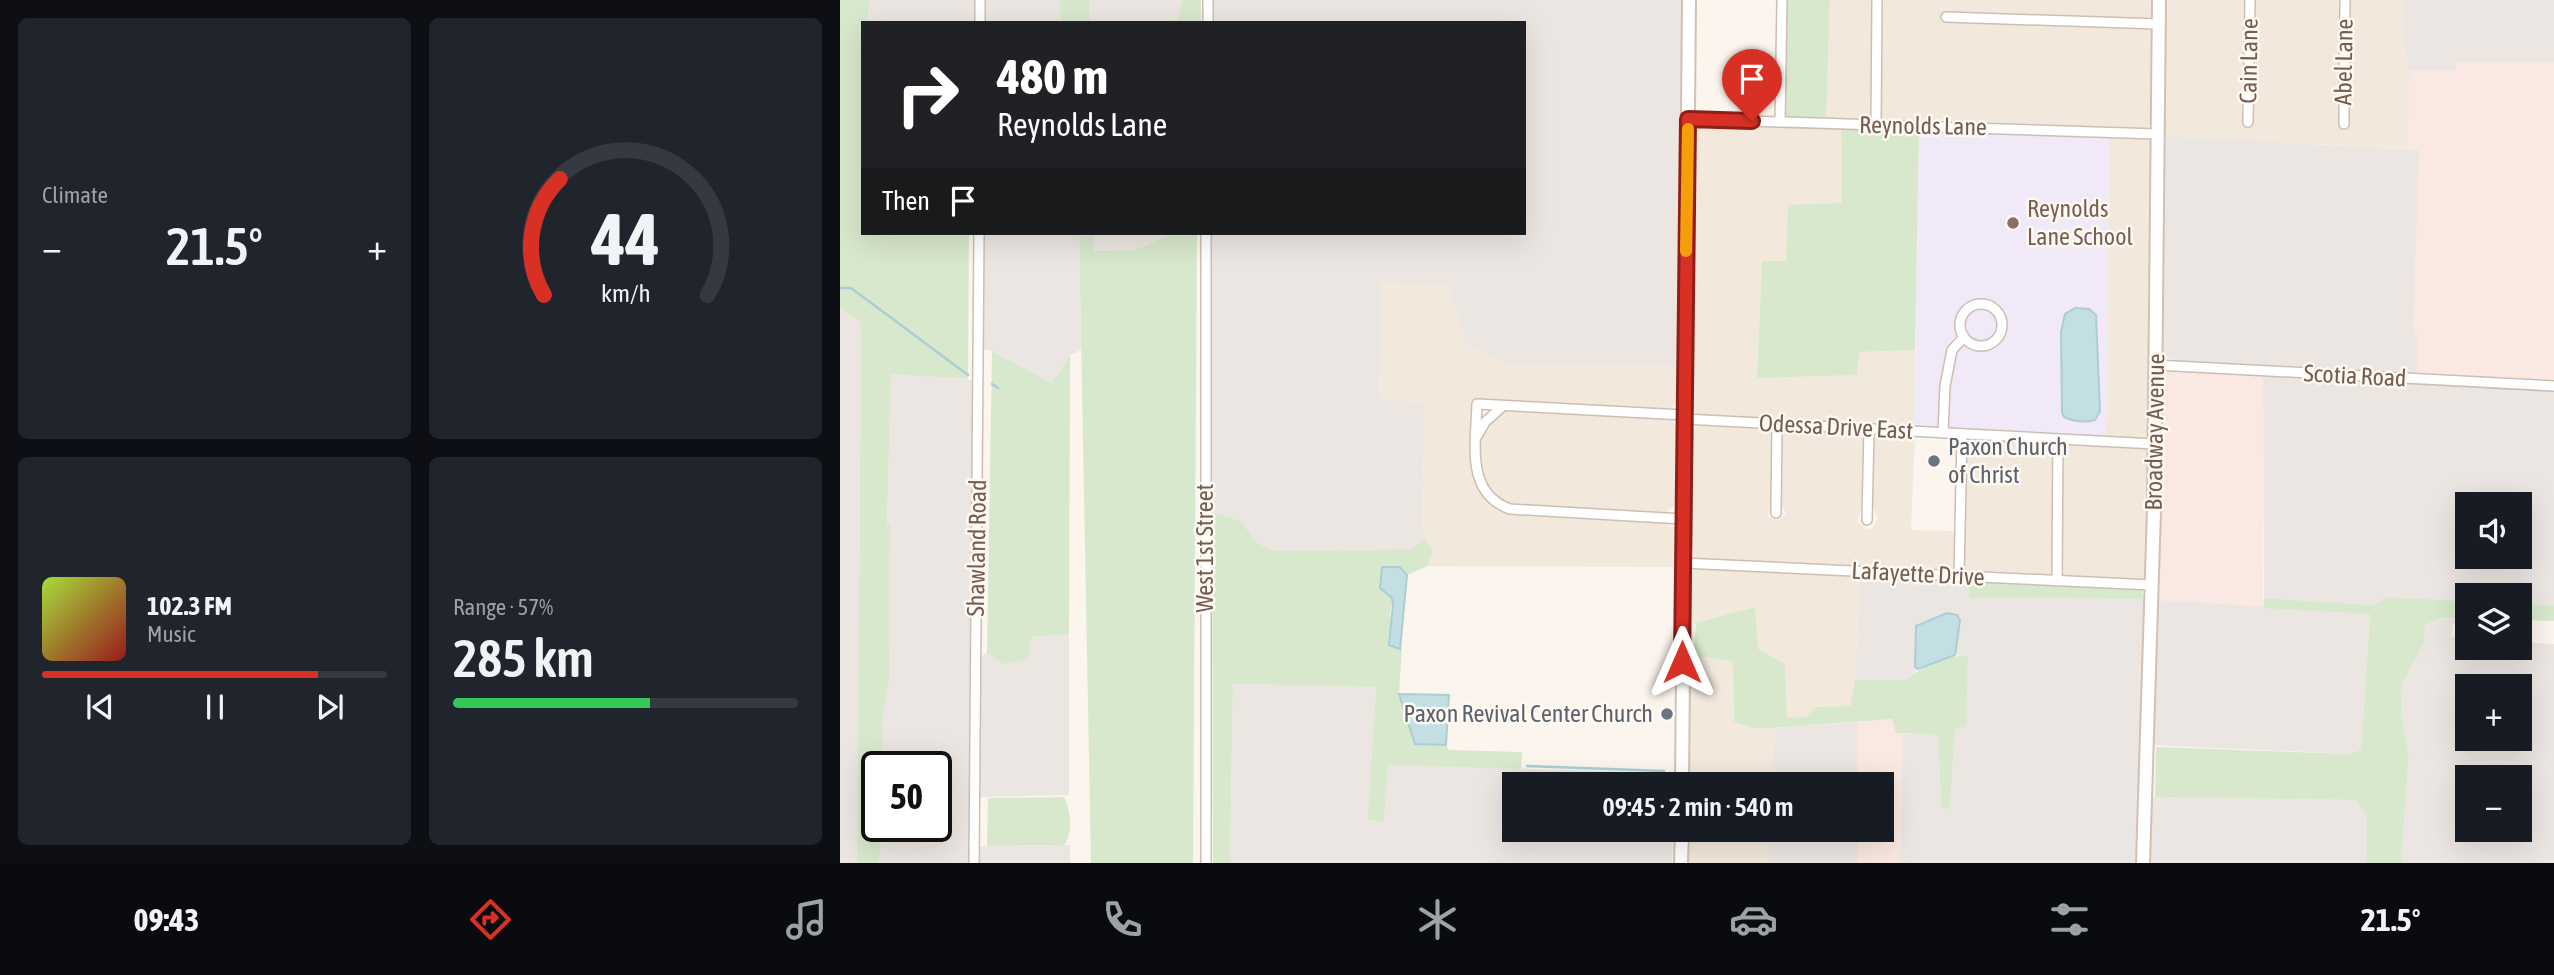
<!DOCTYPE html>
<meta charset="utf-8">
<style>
body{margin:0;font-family:"Asap Condensed",sans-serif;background:#20242c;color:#f1f3f6;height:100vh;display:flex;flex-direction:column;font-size:26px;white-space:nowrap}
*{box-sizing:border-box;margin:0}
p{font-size:23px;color:#9ea1a6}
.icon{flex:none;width:38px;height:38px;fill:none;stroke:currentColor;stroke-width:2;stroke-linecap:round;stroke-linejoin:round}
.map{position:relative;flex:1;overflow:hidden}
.side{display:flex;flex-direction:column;gap:18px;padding:18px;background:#0d0f14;width:840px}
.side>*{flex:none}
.top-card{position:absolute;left:21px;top:21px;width:665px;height:214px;border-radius:0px;box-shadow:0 7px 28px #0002;background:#202124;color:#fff;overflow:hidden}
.fabs{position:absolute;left:1615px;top:492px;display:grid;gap:14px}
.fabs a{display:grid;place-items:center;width:77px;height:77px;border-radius:0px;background:#171b24;box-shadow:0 7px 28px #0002;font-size:35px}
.speed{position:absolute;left:21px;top:751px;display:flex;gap:14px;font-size:35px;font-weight:700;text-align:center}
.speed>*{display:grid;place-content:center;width:91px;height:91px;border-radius:50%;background:#171b24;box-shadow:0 7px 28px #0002;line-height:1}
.speed .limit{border:4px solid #111;border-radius:10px;background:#fff;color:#111}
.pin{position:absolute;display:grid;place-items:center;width:60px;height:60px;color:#fff;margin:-72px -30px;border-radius:50% 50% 50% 0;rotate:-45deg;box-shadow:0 0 7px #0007}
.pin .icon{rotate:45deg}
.me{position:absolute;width:77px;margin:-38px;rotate:0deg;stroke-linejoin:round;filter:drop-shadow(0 0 5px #0008)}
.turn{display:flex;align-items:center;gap:24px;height:147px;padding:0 21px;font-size:32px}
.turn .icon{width:91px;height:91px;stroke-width:2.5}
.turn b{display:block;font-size:49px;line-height:60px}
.then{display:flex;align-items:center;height:66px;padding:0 21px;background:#0003;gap:14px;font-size:26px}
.big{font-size:52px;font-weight:600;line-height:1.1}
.side .widget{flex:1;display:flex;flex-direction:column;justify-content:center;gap:10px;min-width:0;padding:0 24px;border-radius:10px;background:#20242c}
.side .dial{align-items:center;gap:0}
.dial svg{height:182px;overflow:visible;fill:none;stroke:#363941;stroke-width:7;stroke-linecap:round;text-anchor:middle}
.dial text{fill:#f1f3f6;stroke:none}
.song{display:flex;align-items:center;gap:21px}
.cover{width:84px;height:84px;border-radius:10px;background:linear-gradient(135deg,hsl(80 70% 55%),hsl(0 70% 35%))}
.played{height:7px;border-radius:4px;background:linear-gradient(90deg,#d93025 80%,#363941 80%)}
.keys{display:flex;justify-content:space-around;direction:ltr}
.heat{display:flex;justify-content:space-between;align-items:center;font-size:38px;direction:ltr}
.charge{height:10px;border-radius:5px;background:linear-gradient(90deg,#34c759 57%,#363941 0)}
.side .tiles{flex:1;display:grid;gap:18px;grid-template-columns:repeat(2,1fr)}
.trip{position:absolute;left:662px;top:772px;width:392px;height:70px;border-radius:0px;background:#171b24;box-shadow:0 7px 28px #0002;font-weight:600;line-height:70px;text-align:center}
.tabs{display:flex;height:112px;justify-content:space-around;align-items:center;background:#090b0e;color:#9ea1a6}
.tabs .icon{width:49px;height:49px}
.tabs .on{color:#d93025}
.tabs b{font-size:32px;color:#f1f3f6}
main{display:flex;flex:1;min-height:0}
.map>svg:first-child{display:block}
.residential{fill:#f2e8dc}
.commercial{fill:#fae9e2}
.industrial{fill:#ece6e2;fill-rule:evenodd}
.education{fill:#f2e9f8;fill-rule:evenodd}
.green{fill:#d8e8cc}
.water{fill:#c3dfe4;stroke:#aaced4;stroke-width:2}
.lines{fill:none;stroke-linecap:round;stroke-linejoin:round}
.stream{stroke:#aaced4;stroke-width:2.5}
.street-casing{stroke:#cdbeb3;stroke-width:12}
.secondary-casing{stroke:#d2c0b3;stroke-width:16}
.street{stroke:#fff;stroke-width:9}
.secondary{stroke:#fff;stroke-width:12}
.route-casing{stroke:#8d1f18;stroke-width:18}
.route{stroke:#d93025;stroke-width:12}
.slow{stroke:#f59e0b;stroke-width:12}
.education-dot{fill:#8d6e63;stroke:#fefaf3;stroke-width:2.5}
.worship-dot{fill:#6b7280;stroke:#fefaf3;stroke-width:2.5}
.labels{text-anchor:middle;stroke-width:5;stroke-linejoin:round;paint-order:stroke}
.street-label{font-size:24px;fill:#755d51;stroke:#fefaf3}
.education-label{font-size:24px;fill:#785e54;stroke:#fefaf3;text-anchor:start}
.worship-label{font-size:24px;fill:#5b616d;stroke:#fefaf3;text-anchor:start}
</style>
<main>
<section class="side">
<div class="tiles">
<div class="widget"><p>Climate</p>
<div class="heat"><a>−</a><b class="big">21.5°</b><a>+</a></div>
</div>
<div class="widget dial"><svg viewBox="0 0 100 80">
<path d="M14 69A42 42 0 1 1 86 69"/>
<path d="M14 69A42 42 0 0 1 21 18" stroke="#d93025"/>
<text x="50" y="56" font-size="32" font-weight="700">44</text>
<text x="50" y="72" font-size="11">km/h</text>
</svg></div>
<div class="widget">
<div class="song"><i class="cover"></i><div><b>102.3 FM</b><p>Music</p></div></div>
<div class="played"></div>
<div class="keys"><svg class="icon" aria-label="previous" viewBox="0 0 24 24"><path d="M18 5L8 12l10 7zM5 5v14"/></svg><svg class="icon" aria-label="pause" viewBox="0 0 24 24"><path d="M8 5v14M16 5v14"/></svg><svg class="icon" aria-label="next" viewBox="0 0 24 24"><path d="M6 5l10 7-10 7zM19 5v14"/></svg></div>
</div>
<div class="widget"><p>Range · 57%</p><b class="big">285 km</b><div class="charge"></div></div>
</div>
</section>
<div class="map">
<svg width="1714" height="863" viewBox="0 0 1714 863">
<rect width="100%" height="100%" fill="#fbf5ed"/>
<!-- residential -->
<g class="residential">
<polygon points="990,0 1034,0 1033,115 1027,122 986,121"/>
<polygon points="1041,0 1316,0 1315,14 1304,20 1102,14 1101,18 1312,27 1315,31 1313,122 1305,129 1043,121 1040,119"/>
<polygon points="1323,0 1406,0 1405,126 1412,125 1413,0 1501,0 1500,128 1507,127 1509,0 1563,0 1562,39 1570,70 1568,149 1322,136"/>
<polygon points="869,124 1001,129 1002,203 946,261 922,261 917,377 1016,375 1018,352 1075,350 1074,428 871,418 856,414 851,405 855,137 856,131"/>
<polygon points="1269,136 1313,140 1312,432 1305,440 1266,438"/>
<polygon points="542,282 608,285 626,344 669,366 838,366 837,400 833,407 820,410 633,401 632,476 639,492 650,503 659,509 684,515 824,522 836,528 835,567 587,566 593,551 585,538 582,525 585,402 539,400"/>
<polygon points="669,409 833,420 837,429 836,504 824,514 686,509 660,501 648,492 640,476 640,443 648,422"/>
<polygon points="866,424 928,427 931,430 932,497 928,516 936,521 946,514 940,501 942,432 949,428 1024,433 1024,498 1017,522 1027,529 1032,529 1038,519 1032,504 1033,439 1039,433 1075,435 1071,530 1116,531 1115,570 1110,573 856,558 851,547 852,435 856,427"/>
<polygon points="1131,438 1208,442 1212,445 1213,572 1209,579 1125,574 1124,445"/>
<polygon points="1226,443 1309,448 1309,576 1305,580 1221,576 1220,449"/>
<polygon points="856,567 1020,576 1015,680 1010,706 977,707 966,718 947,718 945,664 850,622 851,575"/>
<polygon points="854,656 893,661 894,722 918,729 935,728 932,784 848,784 850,660"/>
<polygon points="848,830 930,830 928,863 849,863"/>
</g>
<!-- commercial -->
<g class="commercial">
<polygon points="1616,62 1714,62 1714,382 1577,376 1577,335 1573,335 1568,149 1570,70 1615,71"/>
<polygon points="1327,371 1423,376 1423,608 1316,600 1319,382"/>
<polygon points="1052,719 1056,732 1063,734 1060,863 1018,863 1018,830 1041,830 1041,784 1018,784 1018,722"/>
</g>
<!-- industrial -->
<g class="industrial">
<polygon points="29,0 135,0 135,23 28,23"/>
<polygon points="144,0 219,0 221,23 144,23"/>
<polygon points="249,0 342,0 339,20 292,23 250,23"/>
<polygon points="372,0 842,0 838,366 669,366 626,344 608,286 542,282 539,400 585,402 582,525 585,538 570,549 432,551 415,541 401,521 375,513 370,515 371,233 684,233 684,23 372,23"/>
<polygon points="1563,0 1714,0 1714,62 1616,62 1616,71 1570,70 1562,39"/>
<polygon points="1322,136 1579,150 1573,334 1577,335 1577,376 1342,362 1323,356"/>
<polygon points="143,233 239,233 241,350 230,355 212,383 152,351 142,349"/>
<polygon points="253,233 334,233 295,250 253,251"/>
<polygon points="0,308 20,322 21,335 17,863 0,863"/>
<polygon points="51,373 133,380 129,863 39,863 42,826 96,826 96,766 42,766 42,722 49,679 49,525 47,525"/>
<path d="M 1423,376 L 1714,391 L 1714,605 L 1680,604 L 1680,595 L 1628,595 L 1627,601 L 1548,597 L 1533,605 L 1424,598 ZM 1628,504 L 1680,504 L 1680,556 L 1628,556 Z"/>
<polygon points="1020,576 1127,581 1130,598 1308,599 1300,863 1060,863 1063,734 1098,735 1101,807 1110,809 1115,727 1125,727 1128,655 1115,655 1120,620 1117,615 1107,613 1078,623 1075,666 1078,669 1065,680 1015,680"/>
<polygon points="1315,600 1530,613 1521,749 1512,754 1311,745"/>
<path d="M 1603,617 L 1627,618 L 1627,625 L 1613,624 L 1611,637 L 1627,638 L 1628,648 L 1680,648 L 1680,642 L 1714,644 L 1714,863 L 1561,863 L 1569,755 L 1561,710 L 1562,684 L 1584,643 L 1585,625 ZM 1628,686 L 1680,686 L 1680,738 L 1628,738 ZM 1628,777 L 1680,777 L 1680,830 L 1628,830 Z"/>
<polygon points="229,634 229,795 139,797 139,657 147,653 164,663 190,637"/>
<polygon points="393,684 536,687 529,821 544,823 548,765 834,773 834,784 674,784 674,830 833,830 832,863 390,863"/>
<polygon points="1018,722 1018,784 932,784 935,728"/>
<polygon points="1310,797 1518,800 1527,815 1527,863 1309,863"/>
<polygon points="930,830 1018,830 1018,863 928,863"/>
<polygon points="230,845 230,863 139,863 139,847 147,846"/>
</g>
<!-- education -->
<path class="education" d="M 1079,130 L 1269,136 L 1266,438 L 1074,428 ZM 1224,314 L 1256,315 L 1260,411 L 1222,412 L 1221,332 Z"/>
<!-- green -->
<g class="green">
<polygon points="0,0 29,0 28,23 23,23 23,233 129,233 128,379 51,374 47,524 50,525 49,679 42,722 42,766 37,766 37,826 42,826 39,863 17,863 21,335 20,322 0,308"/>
<polygon points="219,0 249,0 250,23 221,23"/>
<polygon points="342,0 361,0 361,23 293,23 338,20"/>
<polygon points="946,0 990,0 986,121 949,120 945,116"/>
<polygon points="1001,129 1079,130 1075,350 1019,352 1017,375 917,378 922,261 946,261 948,205 1002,203"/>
<polygon points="239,233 253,233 254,251 295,250 334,233 357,233 353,863 251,863"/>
<polygon points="152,351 212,383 230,355 229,634 191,637 188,659 164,664 147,653"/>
<polygon points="375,513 401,521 415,541 432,551 570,549 585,538 593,551 587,566 567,575 559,567 550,614 559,649 562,647 559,694 575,744 606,745 609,750 682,752 681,769 548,765 544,823 528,820 536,687 393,684 390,863 373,863 372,516"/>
<polygon points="1127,581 1298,586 1302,589 1303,599 1130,598"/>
<polygon points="1548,597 1627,601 1627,618 1603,617 1585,625 1584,643 1562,684 1561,710 1569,755 1561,863 1527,863 1527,815 1517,800 1315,797 1316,747 1511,754 1521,749 1530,614 1423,608 1424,598 1533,605"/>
<polygon points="1680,604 1714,605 1714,621 1680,620"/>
<path d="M 915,607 L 918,649 L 945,664 L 947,718 L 966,717 L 976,707 L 1010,706 L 1015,680 L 1065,680 C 1083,666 1105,656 1128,655 L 1126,727 L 1115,728 L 1110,809 L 1101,807 L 1098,735 L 1056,733 L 1052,719 L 918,729 L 894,722 L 893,661 L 854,656 L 856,623 Z"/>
<path d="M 224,797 C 231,810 233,834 224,845 L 147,846 L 148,798 Z"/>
</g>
<!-- water -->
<g class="water">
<path d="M 1235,308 L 1249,309 L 1256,315 L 1260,411 L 1255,420 C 1244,423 1235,422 1224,417 L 1222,412 L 1221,332 L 1225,314 Z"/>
<polygon points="542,567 560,567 567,575 560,649 549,645 553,604 552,598 540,588"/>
<polygon points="1107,613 1117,615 1120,620 1115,655 1078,669 1075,667 1076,626"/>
<polygon points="559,694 609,695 606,745 575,744"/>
</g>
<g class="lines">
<!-- stream -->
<g class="stream">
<polyline points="0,288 11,288 128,375"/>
<polyline points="152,384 158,388"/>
<polyline points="687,766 824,771"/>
</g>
<defs>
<g id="street">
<polyline points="1106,17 1319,24"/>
<polyline points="140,23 140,0"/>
<polyline points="368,23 368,0"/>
<polyline points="848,119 1318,134"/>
<polyline points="940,122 942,0"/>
<polyline points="1408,122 1410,0"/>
<polyline points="1504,124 1505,0"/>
<polyline points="1036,126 1037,0"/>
<circle cx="1141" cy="325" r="21"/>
<polyline points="1316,365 1714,386"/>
<polyline points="844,419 1315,444"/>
<polyline points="1103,433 1105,386 1112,350 1124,337"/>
<polyline points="637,436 645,422 663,406"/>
<polyline points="936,513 937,425"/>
<path d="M 843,519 L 670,509 C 625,493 636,443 637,404 L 844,415"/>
<polyline points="1027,520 1029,429"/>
<polyline points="843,563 1312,585"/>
<polyline points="1119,577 1122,434"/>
<polyline points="1217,581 1218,439"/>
<polyline points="134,863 139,233"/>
<polyline points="366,863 366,233"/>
</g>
<g id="secondary">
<polyline points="842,784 849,0"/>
<polyline points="841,863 842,830"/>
<polyline points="1303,863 1314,510 1319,0"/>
</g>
</defs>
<!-- street casing -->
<use href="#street" class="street-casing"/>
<!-- secondary casing -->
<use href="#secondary" class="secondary-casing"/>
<!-- street -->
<use href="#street" class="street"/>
<!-- secondary -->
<use href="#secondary" class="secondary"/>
</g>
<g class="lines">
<defs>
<polyline id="route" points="842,662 848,119 912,121"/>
</defs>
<!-- route casing -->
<use href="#route" class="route-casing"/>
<!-- route -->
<use href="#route" class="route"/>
<!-- slow -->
<polyline class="slow" points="846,251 848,129"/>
</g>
<!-- markers -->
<circle class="education-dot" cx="1173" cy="223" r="7"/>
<g class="worship-dot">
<circle cx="1094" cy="461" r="7"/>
<circle cx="827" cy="714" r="7"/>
</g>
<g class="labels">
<!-- street labels -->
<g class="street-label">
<text transform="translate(1409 61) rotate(-89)" y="8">Cain Lane</text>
<text transform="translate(1504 62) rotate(-89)" y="8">Abel Lane</text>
<text transform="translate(1083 126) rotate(1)" y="8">Reynolds Lane</text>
<text transform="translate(1515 376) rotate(3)" y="8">Scotia Road</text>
<text transform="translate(996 427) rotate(3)" y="8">Odessa Drive East</text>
<text transform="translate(1315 432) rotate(-89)" y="8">Broadway Avenue</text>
<text transform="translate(137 548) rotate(-89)" y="8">Shawland Road</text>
<text transform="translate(365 548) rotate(-90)" y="8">West 1st Street</text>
<text transform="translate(1078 574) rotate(3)" y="8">Lafayette Drive</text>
</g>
<!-- education labels -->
<g class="education-label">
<text x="1187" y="217">Reynolds<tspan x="1187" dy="28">Lane School</tspan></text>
</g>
<!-- worship labels -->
<g class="worship-label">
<text x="1108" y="455">Paxon Church<tspan x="1108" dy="28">of Christ</tspan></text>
<text x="813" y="722" text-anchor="end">Paxon Revival Center Church</text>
</g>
</g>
</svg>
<div class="fabs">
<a><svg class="icon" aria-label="sound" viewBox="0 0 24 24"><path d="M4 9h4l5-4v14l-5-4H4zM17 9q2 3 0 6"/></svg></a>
<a><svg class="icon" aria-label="layers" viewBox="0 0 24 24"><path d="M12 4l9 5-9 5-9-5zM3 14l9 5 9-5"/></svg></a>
<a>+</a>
<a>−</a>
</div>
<div class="speed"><div class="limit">50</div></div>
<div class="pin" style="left:912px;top:121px;background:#d93025"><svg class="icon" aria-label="arrive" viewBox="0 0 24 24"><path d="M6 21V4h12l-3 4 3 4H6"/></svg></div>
<svg class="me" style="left:842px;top:662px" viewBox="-20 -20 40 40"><path d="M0-17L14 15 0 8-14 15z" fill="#d93025" stroke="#fff" stroke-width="4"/></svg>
<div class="trip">09:45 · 2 min · 540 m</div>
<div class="top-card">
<div class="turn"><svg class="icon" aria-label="right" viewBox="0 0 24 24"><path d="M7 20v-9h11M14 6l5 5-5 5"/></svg><div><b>480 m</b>Reynolds Lane</div></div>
<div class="then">Then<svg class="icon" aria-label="arrive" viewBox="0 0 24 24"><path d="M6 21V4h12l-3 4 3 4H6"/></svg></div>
</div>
</div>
</main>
<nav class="tabs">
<b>09:43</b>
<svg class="icon on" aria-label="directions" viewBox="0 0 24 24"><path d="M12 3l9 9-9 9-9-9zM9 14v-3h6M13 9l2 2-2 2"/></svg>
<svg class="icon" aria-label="music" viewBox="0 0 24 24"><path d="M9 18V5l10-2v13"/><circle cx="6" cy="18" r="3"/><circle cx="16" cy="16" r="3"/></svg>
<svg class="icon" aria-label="phone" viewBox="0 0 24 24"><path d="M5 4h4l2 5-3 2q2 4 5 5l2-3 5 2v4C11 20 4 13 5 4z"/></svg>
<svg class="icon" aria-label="climate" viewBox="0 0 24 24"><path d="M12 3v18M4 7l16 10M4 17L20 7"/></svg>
<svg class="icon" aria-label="car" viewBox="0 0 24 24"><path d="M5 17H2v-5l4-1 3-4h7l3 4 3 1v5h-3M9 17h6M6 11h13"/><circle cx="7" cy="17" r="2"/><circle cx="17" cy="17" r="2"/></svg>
<svg class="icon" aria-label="filters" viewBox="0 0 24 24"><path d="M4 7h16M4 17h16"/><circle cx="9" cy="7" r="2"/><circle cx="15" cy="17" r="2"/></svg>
<b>21.5°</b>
</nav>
